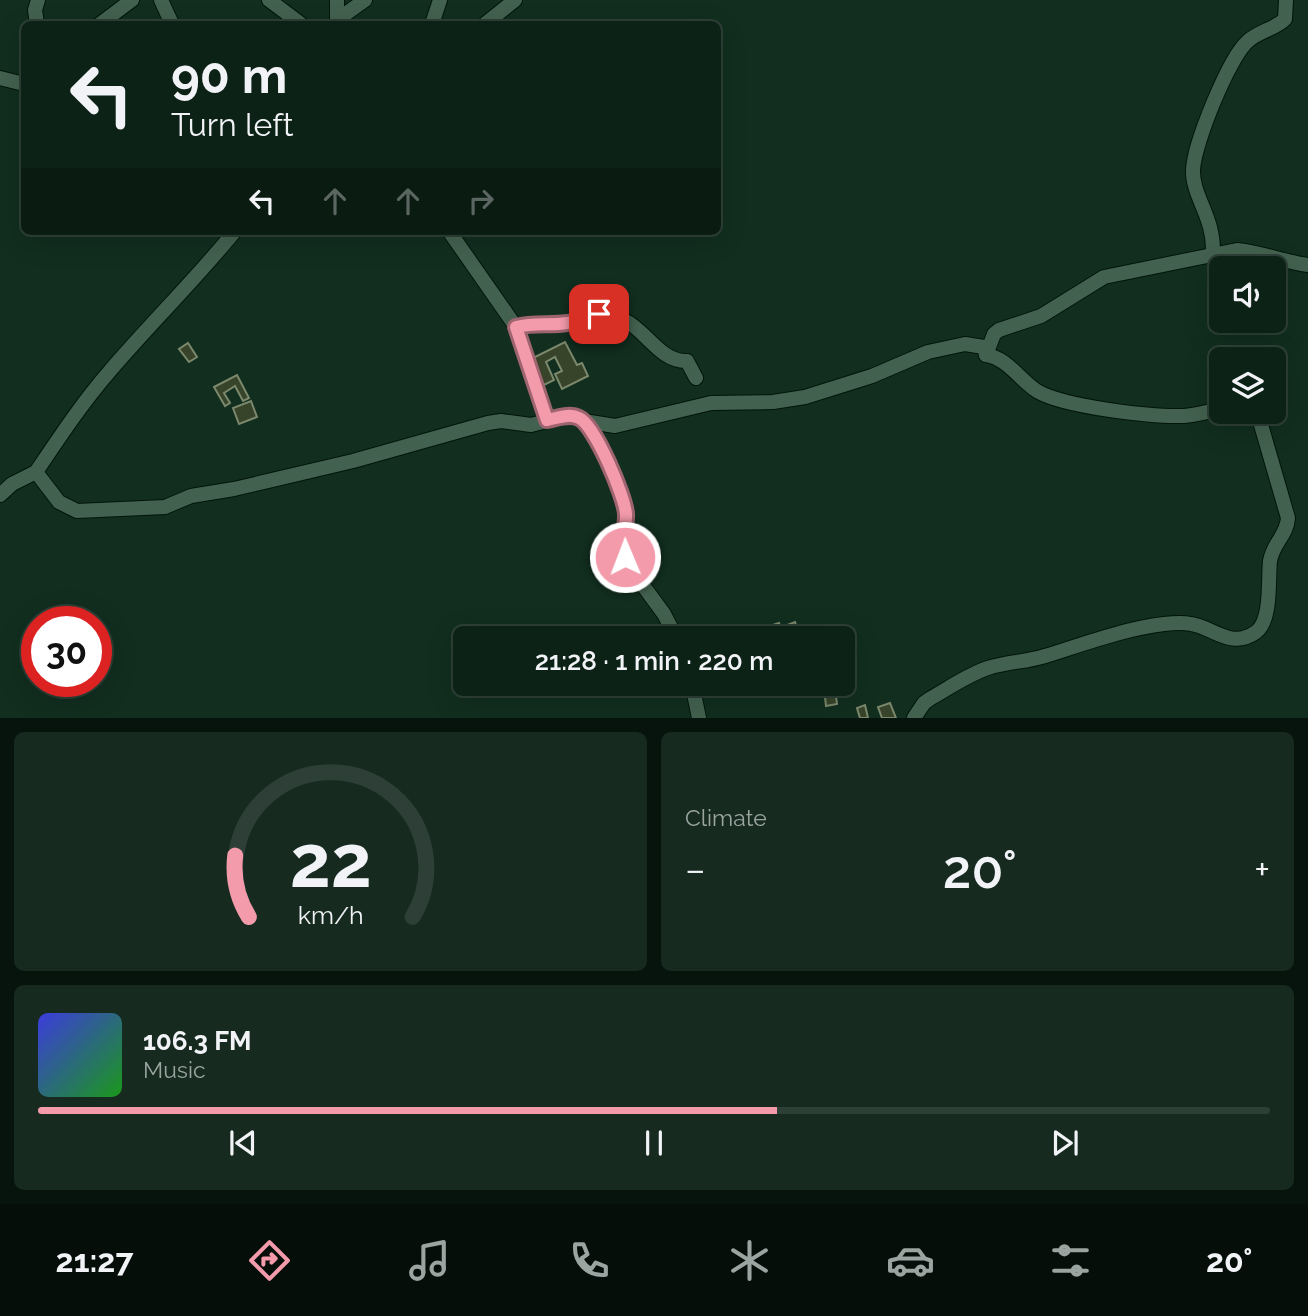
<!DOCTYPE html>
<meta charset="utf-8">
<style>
body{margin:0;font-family:Raleway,sans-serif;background:#162a20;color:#f1f3f6;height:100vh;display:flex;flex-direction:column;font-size:26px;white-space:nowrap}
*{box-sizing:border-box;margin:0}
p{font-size:23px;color:#9aa4a1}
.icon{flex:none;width:38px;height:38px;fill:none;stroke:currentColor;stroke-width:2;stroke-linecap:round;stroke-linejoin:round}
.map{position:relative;height:718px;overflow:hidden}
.panel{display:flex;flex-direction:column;gap:14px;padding:14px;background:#07130d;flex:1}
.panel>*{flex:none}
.top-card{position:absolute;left:21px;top:21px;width:700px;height:214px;border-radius:10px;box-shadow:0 7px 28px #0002,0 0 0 2px #2d3f36;background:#0d2217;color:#f1f3f6;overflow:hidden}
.controls{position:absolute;left:1209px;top:256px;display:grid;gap:14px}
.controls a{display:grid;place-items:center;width:77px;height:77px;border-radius:10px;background:#0d2217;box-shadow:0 7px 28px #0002,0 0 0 2px #2d3f36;font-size:35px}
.speed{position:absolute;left:21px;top:606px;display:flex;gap:14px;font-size:35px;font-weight:700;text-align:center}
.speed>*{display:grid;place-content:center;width:91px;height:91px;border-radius:50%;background:#0d2217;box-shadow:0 7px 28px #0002,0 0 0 2px #2d3f36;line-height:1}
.speed .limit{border:10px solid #d22;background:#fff;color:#111}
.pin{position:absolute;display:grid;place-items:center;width:60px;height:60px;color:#fff;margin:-30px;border-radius:14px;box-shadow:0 4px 10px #0006}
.me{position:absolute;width:77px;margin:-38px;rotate:359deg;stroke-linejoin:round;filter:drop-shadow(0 0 5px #0008)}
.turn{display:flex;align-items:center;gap:24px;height:147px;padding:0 35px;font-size:32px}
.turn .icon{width:91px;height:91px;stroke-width:2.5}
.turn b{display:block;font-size:49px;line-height:60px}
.lanes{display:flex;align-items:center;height:66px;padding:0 35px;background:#0003;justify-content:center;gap:35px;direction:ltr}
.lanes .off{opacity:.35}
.big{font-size:52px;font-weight:600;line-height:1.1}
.panel .widget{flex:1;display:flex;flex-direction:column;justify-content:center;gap:10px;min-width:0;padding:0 24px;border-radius:10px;background:#162a20}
.panel .dial{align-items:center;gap:0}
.dial svg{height:182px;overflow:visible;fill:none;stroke:#2d3f36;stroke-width:7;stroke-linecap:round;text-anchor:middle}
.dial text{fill:#f1f3f6;stroke:none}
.song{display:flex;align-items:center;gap:21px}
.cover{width:84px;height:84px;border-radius:10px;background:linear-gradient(135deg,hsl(240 70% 55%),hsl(120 70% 35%))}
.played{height:7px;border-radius:4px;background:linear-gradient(90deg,#f39aab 60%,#2d3f36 60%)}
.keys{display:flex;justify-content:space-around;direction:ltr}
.heat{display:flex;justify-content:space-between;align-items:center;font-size:38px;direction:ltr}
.panel .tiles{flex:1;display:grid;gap:14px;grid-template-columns:1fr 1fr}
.widget:last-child{grid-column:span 2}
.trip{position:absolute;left:453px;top:626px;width:402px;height:70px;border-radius:10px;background:#0d2217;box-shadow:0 7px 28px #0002,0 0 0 2px #2d3f36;font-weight:600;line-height:70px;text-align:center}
.tabs{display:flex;height:112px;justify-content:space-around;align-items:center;background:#050e09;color:#9aa4a1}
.tabs .icon{width:49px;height:49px}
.tabs .current{color:#f39aab}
.tabs b{font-size:32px;color:#f1f3f6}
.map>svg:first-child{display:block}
.building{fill:#38442a;stroke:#7b886c;stroke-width:2}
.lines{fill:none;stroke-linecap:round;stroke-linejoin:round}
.minor-casing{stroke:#001608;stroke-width:16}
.minor{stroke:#43614f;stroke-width:14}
.route-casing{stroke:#9e646f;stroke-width:18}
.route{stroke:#f39aab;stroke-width:12}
</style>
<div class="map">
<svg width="1308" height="718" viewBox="0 0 1308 718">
<rect width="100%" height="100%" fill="#112e1f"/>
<!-- building -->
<g class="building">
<polygon points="565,342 577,365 582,363 588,376 562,389 555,374 562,371 555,357 546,362 554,380 544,385 531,359"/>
<polygon points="188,343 197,357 189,362 179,349"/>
<polygon points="237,375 249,398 243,401 235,386 224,393 230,403 225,406 214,387"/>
<polygon points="251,401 257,417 239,424 233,408"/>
<polygon points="795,622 799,634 790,637 787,625"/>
<polygon points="779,623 785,638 784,639 778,639 773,625"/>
<polygon points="836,696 837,704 826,706 825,697"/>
<polygon points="890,703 896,718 882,718 878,707"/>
<polygon points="865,705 868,718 860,718 857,708"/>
</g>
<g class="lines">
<defs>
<g id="minor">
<polyline points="161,0 172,24"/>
<polyline points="269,0 301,24"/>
<polyline points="337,0 337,24"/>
<polyline points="337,20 365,0"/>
<polyline points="37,24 35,10 38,0"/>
<polyline points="100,24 132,0"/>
<polyline points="432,24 440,0"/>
<polyline points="485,24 515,0"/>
<polyline points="0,78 24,84"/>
<path d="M 235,231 C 195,280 150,324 109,372 C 82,403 59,438 36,472 L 59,502 L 77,511 L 165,507 L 191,496 L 234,489 L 353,461 L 488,423 L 501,421 L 531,425 L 570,415 L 584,421 L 615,426 L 711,403 L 773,402 L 805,397 L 872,376 L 928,352 L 965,344 L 984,347 L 986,355 C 1007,358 1019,379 1037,391 C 1064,407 1152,417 1184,416 C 1197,415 1209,411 1222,409"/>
<polyline points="449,231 516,327 547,420"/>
<path d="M 1213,254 C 1213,247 1213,239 1211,232 C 1208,212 1192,191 1193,170 C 1194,144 1229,57 1248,41 C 1259,31 1275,29 1285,19 L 1286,0"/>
<path d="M 516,327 C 534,323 548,325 566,323 C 573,323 579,319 586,316 C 597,312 613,316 624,320 C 646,330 660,362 687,361 L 696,378"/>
<path d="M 986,355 L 994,334 L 999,330 L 1041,316 L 1104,277 L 1237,250 C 1261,252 1284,262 1308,265"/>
<polyline points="584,421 605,454 624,506 626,520 622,540 628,565 664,614 677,639"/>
<polyline points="0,495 12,484 36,472"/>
<polyline points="692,684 699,718"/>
<path d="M 914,718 L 924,703 L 931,698 C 949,688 967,675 988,668 C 1006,662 1026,662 1045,656 C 1084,644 1123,629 1164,624 C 1172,623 1182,622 1191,624 C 1213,627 1231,650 1256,632 C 1272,620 1268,580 1270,561 C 1273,543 1287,535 1288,518 L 1257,411"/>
</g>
</defs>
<!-- minor casing -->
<use href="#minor" class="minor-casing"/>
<!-- minor -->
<use href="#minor" class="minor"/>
</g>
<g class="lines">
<defs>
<path id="route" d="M 599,314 C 587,315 578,322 567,323 C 549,326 536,322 516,327 L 547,420 C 558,418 569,413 579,418 C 595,425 625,497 626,514 C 627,531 619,536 625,557"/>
</defs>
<!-- route casing -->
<use href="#route" class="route-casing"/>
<!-- route -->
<use href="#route" class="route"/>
</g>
</svg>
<div class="controls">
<a><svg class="icon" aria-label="sound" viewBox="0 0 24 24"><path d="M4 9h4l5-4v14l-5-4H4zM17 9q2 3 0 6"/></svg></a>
<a><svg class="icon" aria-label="layers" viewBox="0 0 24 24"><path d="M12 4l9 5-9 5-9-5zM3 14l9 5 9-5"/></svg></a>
</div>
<div class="speed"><div class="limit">30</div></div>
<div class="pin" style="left:599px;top:314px;background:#d93025"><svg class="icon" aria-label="arrive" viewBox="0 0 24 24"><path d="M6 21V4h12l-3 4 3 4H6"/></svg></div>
<svg class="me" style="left:625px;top:557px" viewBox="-20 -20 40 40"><circle r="17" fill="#f39aab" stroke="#fff" stroke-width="3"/><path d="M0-11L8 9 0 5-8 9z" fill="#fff"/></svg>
<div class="trip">21:28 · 1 min · 220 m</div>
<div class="top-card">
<div class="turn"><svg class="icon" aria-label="left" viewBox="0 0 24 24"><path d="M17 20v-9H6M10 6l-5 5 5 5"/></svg><div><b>90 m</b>Turn left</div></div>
<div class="lanes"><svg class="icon" aria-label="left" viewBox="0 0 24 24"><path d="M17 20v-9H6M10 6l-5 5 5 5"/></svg><svg class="icon off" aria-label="ahead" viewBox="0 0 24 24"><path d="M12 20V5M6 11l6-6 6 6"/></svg><svg class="icon off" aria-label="ahead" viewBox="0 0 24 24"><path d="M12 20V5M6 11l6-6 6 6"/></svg><svg class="icon off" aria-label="right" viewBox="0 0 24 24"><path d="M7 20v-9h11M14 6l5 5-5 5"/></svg></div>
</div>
</div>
<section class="panel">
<div class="tiles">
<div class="widget dial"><svg viewBox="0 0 100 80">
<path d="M14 69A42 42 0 1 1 86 69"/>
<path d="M14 69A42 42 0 0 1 8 42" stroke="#f39aab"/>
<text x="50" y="56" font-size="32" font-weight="700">22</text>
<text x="50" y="72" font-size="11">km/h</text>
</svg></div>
<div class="widget"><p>Climate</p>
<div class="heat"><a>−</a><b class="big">20°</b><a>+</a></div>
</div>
<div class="widget">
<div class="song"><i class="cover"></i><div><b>106.3 FM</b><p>Music</p></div></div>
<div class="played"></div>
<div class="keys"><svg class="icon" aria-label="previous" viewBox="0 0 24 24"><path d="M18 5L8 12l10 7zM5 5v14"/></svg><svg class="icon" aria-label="pause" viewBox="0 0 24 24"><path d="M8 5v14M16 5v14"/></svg><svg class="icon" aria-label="next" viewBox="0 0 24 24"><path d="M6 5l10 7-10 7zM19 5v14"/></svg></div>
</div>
</div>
</section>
<nav class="tabs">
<b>21:27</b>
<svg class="icon current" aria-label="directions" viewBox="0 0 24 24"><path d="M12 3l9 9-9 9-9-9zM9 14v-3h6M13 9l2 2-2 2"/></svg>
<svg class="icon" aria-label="music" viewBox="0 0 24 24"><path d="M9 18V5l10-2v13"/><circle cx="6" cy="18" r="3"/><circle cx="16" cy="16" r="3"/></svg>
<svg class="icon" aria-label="phone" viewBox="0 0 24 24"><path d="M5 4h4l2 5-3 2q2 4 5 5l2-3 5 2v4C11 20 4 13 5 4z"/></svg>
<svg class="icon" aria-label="climate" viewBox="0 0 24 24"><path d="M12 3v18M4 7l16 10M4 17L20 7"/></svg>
<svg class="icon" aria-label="car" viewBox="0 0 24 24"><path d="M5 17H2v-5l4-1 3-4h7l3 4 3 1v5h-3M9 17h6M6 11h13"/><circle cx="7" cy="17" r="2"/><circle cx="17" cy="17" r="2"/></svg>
<svg class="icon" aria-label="filters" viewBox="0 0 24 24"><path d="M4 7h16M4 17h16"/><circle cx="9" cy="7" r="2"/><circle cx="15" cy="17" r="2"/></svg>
<b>20°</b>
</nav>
